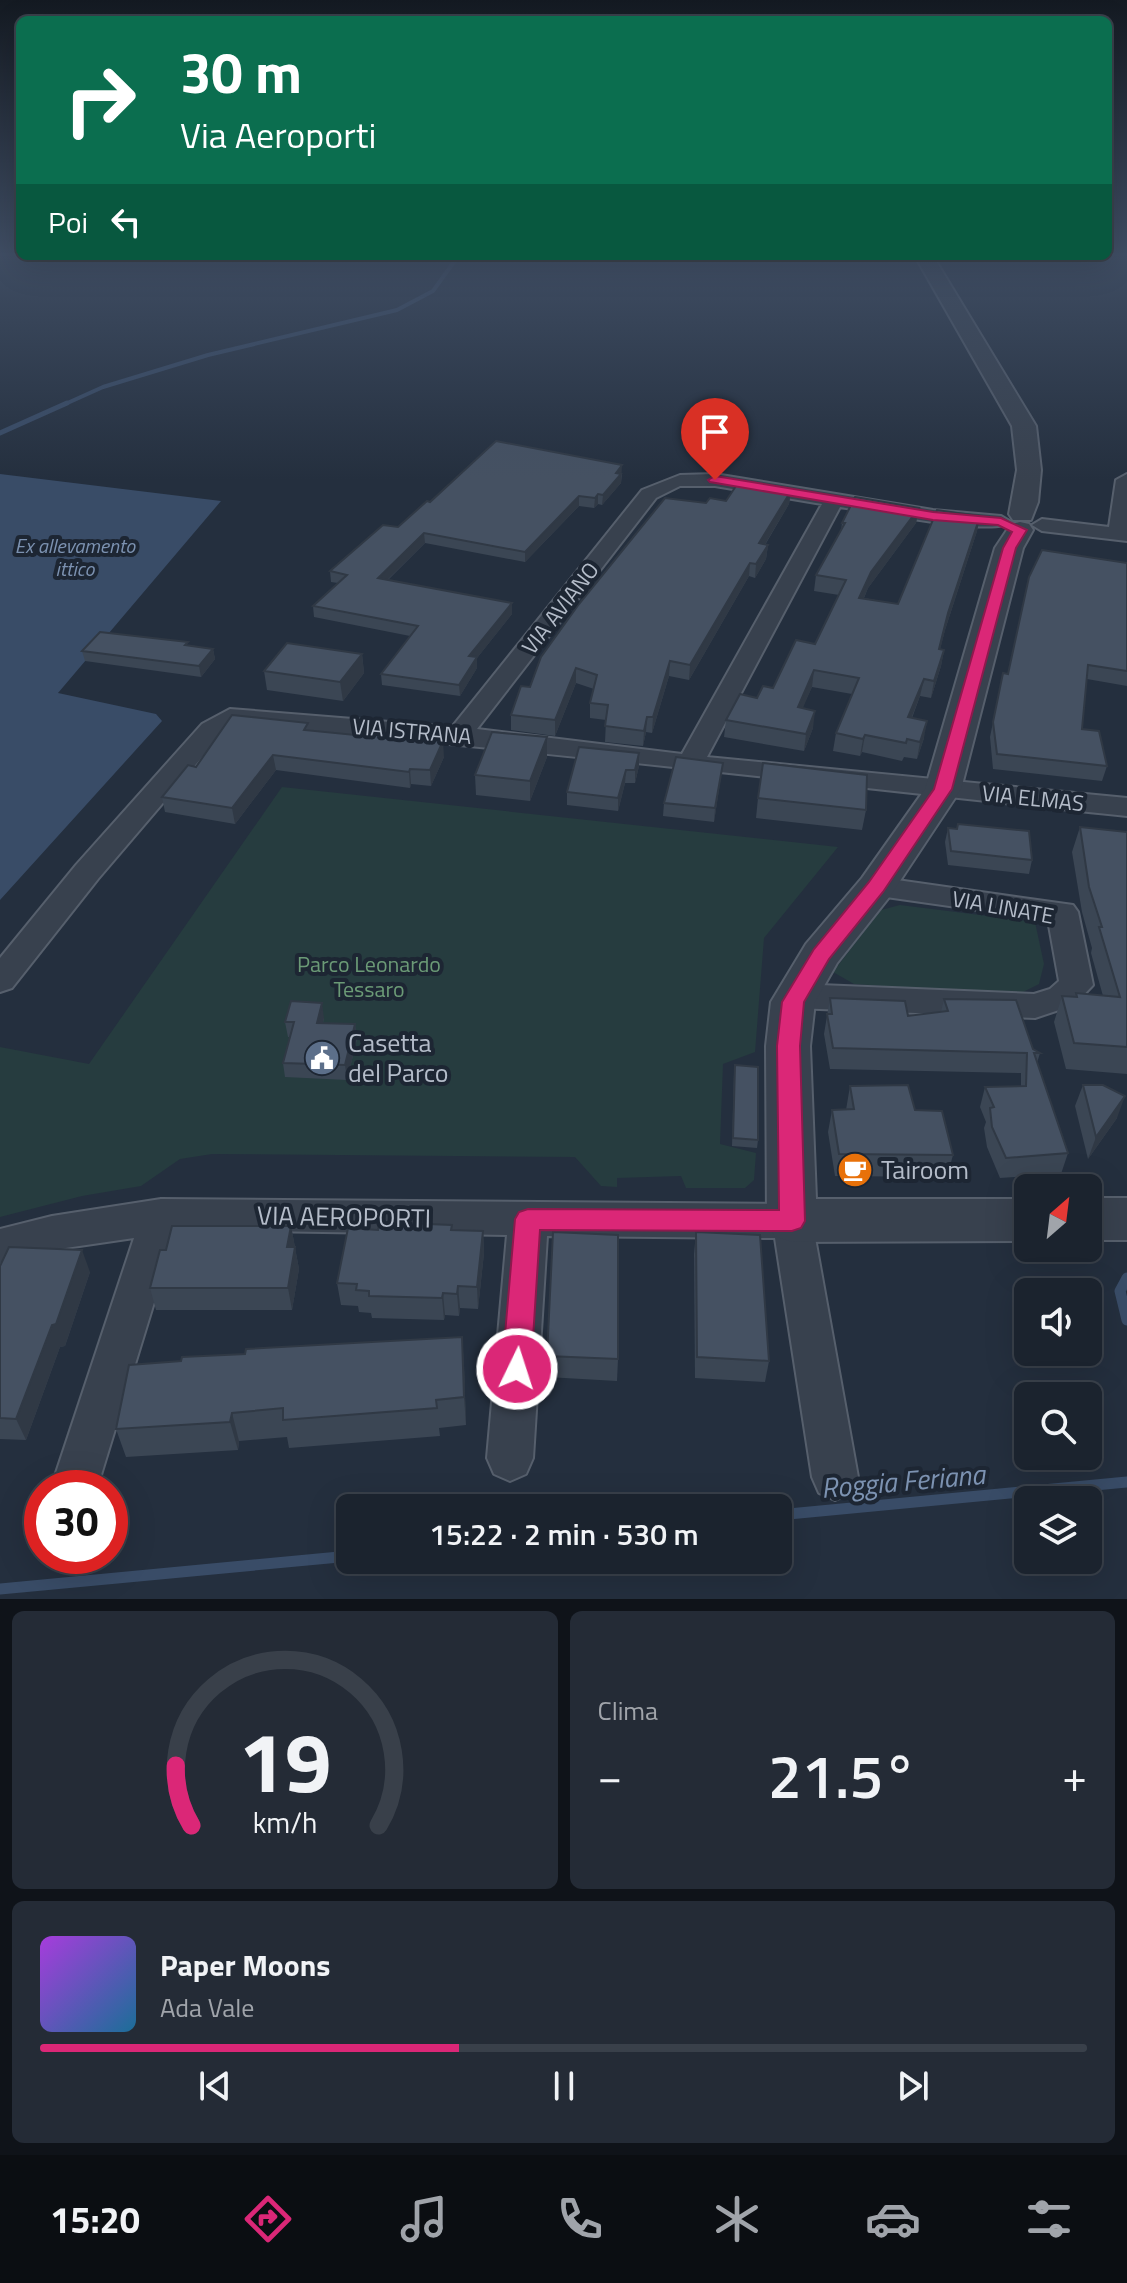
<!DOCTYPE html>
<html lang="it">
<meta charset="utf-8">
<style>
body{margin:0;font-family:"Titillium Web",sans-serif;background:#242b36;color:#f1f3f6;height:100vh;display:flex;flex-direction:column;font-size:30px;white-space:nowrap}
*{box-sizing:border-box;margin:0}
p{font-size:26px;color:#a0a4aa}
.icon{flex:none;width:44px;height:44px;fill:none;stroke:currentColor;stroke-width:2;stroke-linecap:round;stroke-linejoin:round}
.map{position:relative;height:1599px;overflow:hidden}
.drawer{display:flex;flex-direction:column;gap:12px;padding:12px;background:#0f1319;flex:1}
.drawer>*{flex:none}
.top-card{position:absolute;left:16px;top:16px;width:1096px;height:244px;border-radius:12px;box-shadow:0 8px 32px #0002,0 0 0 2px #39404a;background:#0b6e4f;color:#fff;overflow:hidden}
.needle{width:52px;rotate:28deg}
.tools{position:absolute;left:1014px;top:1174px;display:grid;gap:16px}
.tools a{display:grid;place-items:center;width:88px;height:88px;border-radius:12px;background:#1b232e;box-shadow:0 8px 32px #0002,0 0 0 2px #39404a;font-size:40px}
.speed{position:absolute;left:24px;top:1470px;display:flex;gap:16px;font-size:40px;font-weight:700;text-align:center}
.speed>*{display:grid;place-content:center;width:104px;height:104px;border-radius:50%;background:#1b232e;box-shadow:0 8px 32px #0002,0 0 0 2px #39404a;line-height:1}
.speed .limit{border:12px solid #d22;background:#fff;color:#111}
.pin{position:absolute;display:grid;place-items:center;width:68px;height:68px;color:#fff;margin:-82px -34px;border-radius:50% 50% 50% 0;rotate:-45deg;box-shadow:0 0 8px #0007}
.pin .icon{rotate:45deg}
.me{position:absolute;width:88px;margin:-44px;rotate:4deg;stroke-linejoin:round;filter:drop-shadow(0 0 6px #0008)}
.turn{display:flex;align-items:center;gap:28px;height:168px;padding:0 32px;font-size:36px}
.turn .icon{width:104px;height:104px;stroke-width:2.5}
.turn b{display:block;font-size:56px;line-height:68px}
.then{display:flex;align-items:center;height:76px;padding:0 32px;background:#0003;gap:16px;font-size:30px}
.big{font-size:60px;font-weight:600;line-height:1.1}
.drawer .card{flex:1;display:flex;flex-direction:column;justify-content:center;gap:12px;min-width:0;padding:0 28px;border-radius:12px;background:#242b36}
.drawer .dial{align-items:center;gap:0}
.dial svg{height:208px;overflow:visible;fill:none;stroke:#39404a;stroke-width:7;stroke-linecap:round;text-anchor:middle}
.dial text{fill:#f1f3f6;stroke:none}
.song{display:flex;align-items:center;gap:24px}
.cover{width:96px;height:96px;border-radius:12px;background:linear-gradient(135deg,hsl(280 70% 55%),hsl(200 70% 35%))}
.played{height:8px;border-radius:4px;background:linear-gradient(90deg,#db2777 40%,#39404a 40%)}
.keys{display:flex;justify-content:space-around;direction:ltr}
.heat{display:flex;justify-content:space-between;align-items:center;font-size:44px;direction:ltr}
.drawer .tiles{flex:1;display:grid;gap:12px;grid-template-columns:1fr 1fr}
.card:last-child{grid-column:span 2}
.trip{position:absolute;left:336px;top:1494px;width:456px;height:80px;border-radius:12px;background:#1b232e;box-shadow:0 8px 32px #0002,0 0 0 2px #39404a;font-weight:600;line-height:80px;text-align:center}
.dock{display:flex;height:128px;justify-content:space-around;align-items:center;background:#0b0e12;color:#a0a4aa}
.dock .icon{width:56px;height:56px}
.dock .active{color:#db2777}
.dock b{font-size:36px;color:#f1f3f6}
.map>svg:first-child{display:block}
.green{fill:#263c3f}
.water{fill:#394c67}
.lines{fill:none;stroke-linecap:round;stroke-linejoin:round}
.stream-far2{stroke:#394c67;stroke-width:4}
.stream-far1{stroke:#394c67;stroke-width:5}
.stream{stroke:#394c67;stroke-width:11}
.minor-casing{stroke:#565f6c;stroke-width:4}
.tertiary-casing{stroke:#565f6c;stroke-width:4}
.minor{fill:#38414e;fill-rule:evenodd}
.tertiary{fill:#38414e;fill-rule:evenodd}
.wall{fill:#3b4654}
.shaded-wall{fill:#303945}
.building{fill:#455162;stroke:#303945;stroke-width:2}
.route{fill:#db2777;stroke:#8e194d;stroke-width:2}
.labels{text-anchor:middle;stroke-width:8;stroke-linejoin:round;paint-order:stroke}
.far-water-label{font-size:20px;font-style:italic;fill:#7c92b1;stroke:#1d2633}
.street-label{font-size:22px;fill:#b4bcc9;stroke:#1d2633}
.park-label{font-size:22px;fill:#6b9a76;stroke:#1d2633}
.near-poi-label{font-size:26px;fill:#b4bcc9;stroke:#1d2633;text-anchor:start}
.near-street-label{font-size:26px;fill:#b4bcc9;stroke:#1d2633}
.near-water-label{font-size:28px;font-style:italic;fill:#7c92b1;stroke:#1d2633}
</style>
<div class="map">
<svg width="1127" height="1599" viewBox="0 0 1127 1599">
<rect width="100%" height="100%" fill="#242f3e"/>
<!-- green -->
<g class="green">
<polygon points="282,787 838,847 764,938 755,1052 723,1064 720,1144 756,1153 754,1180 745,1188 686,1188 681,1176 617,1178 617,1187 601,1186 575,1157 212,1154 180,1159 141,1186 82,1196 0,1217 0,1047 89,1064"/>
<polygon points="900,905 1035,922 1044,964 1039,984 1017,995 854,984 833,972 881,910"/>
</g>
<!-- water -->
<polygon class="water" points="0,474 221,501 58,693 156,714 162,721 0,900"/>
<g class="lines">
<!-- stream-far2 -->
<polyline class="stream-far2" points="63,405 103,387 208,355 397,310 433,291 456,259 453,256"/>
<!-- stream-far1 -->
<polyline class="stream-far1" points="0,433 67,403"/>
<!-- stream -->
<g class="stream">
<polyline points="1127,1278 1120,1291 1127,1320"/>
<polyline points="778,1515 1127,1482"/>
<polyline points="0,1589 350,1556"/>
</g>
<defs>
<g id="minor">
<path d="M 715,474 L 933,510 L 1001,516 L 1011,522 C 998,537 866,511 840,507 L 707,757 L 1127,798 L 1127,816 C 830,785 533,749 235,725 L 220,736 L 98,879 L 12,988 L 0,992 L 0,958 L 76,865 L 202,724 L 230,709 L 452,727 L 642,490 L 680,475 ZM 680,486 L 715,486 L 822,504 L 682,754 L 477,729 L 656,498 Z"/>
<polygon points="1127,474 1127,541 1042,531 1032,525 1042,519 1109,527 1116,480"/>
<polygon points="876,877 1073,905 1078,912 1093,985 1074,1005 1035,1018 796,1008 784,1004 779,996 784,988 796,984 1034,994 1050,989 1059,981 1048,920 865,894 861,887 865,880"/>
<polygon points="161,1199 792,1204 806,1209 812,1221 858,1477 851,1493 835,1500 819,1493 812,1477 775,1238 547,1236 533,1458 526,1474 510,1481 494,1474 487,1458 507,1235 262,1231 175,1234 97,1488 51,1488 134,1238 52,1250 0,1263 0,1229 52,1216"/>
</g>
<g id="tertiary">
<polygon points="915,256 933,256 1036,426 1041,470 1038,502 1031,520 1013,520 1009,514 1017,470 1012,426"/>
<polygon points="1020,522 1029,524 1033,530 1023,548 961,789 890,896 837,963 815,1002 810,1046 816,1199 1028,1199 1028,1241 792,1242 774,1236 767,1221 766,1046 771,1002 806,944 862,878 925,789 995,548 1011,524"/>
<rect x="1088" y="1198" width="39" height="42"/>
</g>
</defs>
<!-- minor casing -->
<use href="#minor" class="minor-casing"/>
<!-- tertiary casing -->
<use href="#tertiary" class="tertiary-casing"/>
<!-- minor -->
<use href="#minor" class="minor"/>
<!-- tertiary -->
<use href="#tertiary" class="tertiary"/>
</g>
<!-- wall -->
<g class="wall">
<polygon points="622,474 621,483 602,505 598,504 594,508 579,506 525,562 425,543 388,580 512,614 477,658 477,668 460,696 382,685 381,674 410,636 314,617 313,606 338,583 331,582 330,571 398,527 430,502"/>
<polygon points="791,491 789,504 765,545 768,545 766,559 755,578 749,576 689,680 669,676 652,733 646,732 643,746 605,742 606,720 590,718 590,703 594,689 576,683 555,736 511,730 511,715 530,687 706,503"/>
<polygon points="919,508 916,523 868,588 864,598 898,604 980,516 977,531 945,630 940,649 944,650 941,666 931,698 920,696 912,718 924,738 917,759 904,757 902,761 862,752 860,756 833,751 836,733 852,694 812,687 802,708 813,728 804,751 724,737 726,720 773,688 815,644 839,595 814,591 816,575 841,531 842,523"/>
<polygon points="1127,563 1127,686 1087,679 1082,729 1107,766 1102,781 993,769 990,737 1003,673 1007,674"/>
<polygon points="189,645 213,649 215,659 201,677 85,661 82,651"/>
<polygon points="362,654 364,673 343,701 267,690 264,671"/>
<polygon points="309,731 355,735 408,737 444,757 431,786 411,784 410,788 276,770 235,824 165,812 162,797 196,767"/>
<polygon points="547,737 547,757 530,801 476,795 475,775"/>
<polygon points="639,753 639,766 635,783 625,783 618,811 567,805 567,792"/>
<polygon points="723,763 714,822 663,816 664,803"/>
<polygon points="758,798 866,810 862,830 756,818"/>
<polygon points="1080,827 1127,832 1127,1074 1066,1069 1054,1022 1062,996 1075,997 1076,993 1103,996 1091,953 1092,948 1082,912 1072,852"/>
<polygon points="948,828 1032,860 1029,874 948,865 945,842"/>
<polygon points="830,998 908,1016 941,1012 944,999 1040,1053 1037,1063 1068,1153 1061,1174 1000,1178 987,1147 984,1128 986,1122 980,1107 985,1087 1021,1086 1021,1073 830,1069 824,1034"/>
<polygon points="324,1018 323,1023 355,1024 357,1039 347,1080 285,1077 283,1063 290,1037 288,1037 285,1022"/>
<polygon points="734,1072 758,1140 757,1148 732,1146"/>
<polygon points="1083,1085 1117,1118 1088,1159 1075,1106"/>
<polygon points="850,1086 915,1110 953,1155 947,1177 835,1176 828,1132 832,1110 846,1110"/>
<polygon points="291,1226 299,1269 292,1310 156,1310 150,1288 166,1250"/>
<polygon points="378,1230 483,1231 484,1253 478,1309 460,1308 459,1316 445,1315 444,1320 372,1318 371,1313 359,1312 358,1306 341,1305 337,1283"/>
<polygon points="696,1232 769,1361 765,1382 695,1378 694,1254"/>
<polygon points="0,1266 90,1272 65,1346 60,1347 26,1440 0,1439"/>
<polygon points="462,1337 464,1365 466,1425 439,1428 440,1436 289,1448 287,1437 239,1441 238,1450 126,1457 116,1429 245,1354"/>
<polygon points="547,1356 618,1359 617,1381 547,1377"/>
</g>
<!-- shaded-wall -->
<g class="shaded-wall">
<polygon points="622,465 621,483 602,505 603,495 616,473"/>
<polygon points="791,491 789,504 758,556 759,543"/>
<polygon points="598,494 598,504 594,508 595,498"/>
<polygon points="579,496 579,506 525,562 525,552"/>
<polygon points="919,508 916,523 868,588 857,614 859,598 871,572"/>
<polygon points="980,516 977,531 945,630 936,666 948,613"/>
<polygon points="424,533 425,543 379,588 378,578"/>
<polygon points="768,545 766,559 755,578 756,564"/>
<polygon points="750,563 749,576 689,680 690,665"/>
<polygon points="512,603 512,614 477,658 477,668 460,696 459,685 469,656"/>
<polygon points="213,649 215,659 201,677 199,666"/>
<polygon points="944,650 941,666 931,698 934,681"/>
<polygon points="362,654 364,673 343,701 340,682"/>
<polygon points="670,661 669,676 652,733 653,717"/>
<polygon points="576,668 576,683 555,736 555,720"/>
<polygon points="814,670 812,687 796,724 798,707"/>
<polygon points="924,679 920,696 905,734 908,717"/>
<polygon points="815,711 813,728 804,751 806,734"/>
<polygon points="647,717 646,732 643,746 644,731"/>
<polygon points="927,721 924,738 917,759 920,742"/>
<polygon points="865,735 862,752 860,756 863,739"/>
<polygon points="547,737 547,757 530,801 530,781"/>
<polygon points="443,741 444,757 431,786 430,770"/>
<polygon points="639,753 639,766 635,783 635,770"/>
<polygon points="273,755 276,770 235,824 232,808"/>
<polygon points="723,763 721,776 714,822 715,808"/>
<polygon points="410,769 411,784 410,788 409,772"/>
<polygon points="626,770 625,783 618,811 618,798"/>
<polygon points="322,1003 324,1018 319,1037 317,1023"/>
<polygon points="355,1024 357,1039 347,1080 345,1065"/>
<polygon points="1125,1096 1117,1118 1088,1159 1096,1137"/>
<polygon points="291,1226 299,1269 292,1310 288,1288 287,1247"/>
<polygon points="483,1231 484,1253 478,1309 477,1287"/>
<polygon points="82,1250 90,1272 65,1346 60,1347 26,1440 16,1419"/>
<polygon points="458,1286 460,1308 459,1316 457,1294"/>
<polygon points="443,1293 445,1315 444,1320 442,1298"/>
<polygon points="462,1337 464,1365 466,1425 464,1397"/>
<polygon points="232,1413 239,1441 238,1450 230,1422"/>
</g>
<!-- building -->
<g class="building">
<polygon points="496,441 622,465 616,473 621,474 603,495 598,494 595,498 579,496 525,552 424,533 378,578 512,603 469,656 477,657 459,685 381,674 418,626 313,606 347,575 330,571 383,525 398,527 427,501 430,502"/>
<polygon points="738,483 791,491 759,543 768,545 756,564 750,563 690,665 670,661 653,717 647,717 644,731 605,726 608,705 590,703 597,675 576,668 555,720 511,715 521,686 530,687 541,657 579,604 665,498 706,503 710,498 726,501"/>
<polygon points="855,497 919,508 871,572 859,598 898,604 937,510 980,516 948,613 939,649 944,650 934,681 924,679 908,717 927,721 920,742 907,739 906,743 865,735 863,739 836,733 859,678 814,670 798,707 815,711 806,734 726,720 740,694 757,698 763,686 773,688 796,640 815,644 846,580 816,575 845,523 842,523"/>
<polygon points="1042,550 1127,563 1127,671 1088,665 1082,729 1099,731 1107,766 997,754 993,722 1003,673 1008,674 1029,577"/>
<polygon points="100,632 188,642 185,645 213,649 199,666 82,651"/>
<polygon points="287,643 362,654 340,682 264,671"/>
<polygon points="232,715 308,723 304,730 355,735 358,731 385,735 396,727 404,728 408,737 443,741 430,770 410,769 409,772 273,755 232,808 162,797 188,765 196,767"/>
<polygon points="492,732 547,737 530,781 475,775"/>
<polygon points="579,747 639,753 635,770 626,770 618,798 567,792"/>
<polygon points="676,757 723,763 715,808 664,803"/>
<polygon points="763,763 867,775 866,810 758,798"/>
<polygon points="958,824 1029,831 1032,860 951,851 948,828 957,829"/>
<polygon points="1080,827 1127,832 1127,1047 1074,1043 1062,996 1077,997 1076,993 1120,997 1099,927 1102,927 1089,887"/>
<polygon points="830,998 905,1001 908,1016 948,1011 944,999 1016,1000 1033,1049 1040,1053 1034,1053 1068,1153 1006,1158 992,1127 990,1108 994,1107 985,1087 1026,1086 1027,1053 833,1048 827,1014 832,1014"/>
<polygon points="291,1001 322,1003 317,1023 355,1024 345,1065 283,1063 294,1022 285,1022"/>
<polygon points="735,1065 758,1067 758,1140 733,1138"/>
<polygon points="908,1085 915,1110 942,1111 953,1155 839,1154 832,1110 854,1109 850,1086"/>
<polygon points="1083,1085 1103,1085 1125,1096 1096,1137"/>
<polygon points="379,1222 452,1225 451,1230 483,1231 477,1287 458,1286 457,1294 443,1293 442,1298 369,1296 369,1291 356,1290 357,1284 337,1283 348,1228 378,1230"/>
<polygon points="172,1226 291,1226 287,1247 295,1247 288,1288 150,1288 160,1250 166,1250"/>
<polygon points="553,1232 618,1235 618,1359 547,1356"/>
<polygon points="696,1232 760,1235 769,1361 697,1357"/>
<polygon points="9,1247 82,1250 56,1324 52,1325 16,1419 0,1418 0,1266"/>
<polygon points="462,1337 464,1397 436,1400 437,1408 283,1420 283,1408 232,1413 230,1422 116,1429 129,1365 181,1361 182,1357 245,1354 246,1349"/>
</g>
<!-- sky -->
<linearGradient id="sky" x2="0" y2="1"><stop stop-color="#141a22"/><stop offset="0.53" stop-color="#3f4d63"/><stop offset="1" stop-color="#3f4d63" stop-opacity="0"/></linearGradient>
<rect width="1127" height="480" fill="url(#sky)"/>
<!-- route -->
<polygon class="route" points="715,476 933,512 1001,518 1027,530 1016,548 952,789 883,892 829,959 804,1002 800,1046 805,1221 801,1228 792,1231 540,1230 531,1369 527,1378 517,1382 507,1378 502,1369 515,1219 519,1212 528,1209 779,1210 777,1046 782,1002 814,949 869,882 934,789 1003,548 1012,532 998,525 933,520 710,482 708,480"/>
<!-- icons -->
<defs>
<symbol id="civic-disc" viewBox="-11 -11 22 22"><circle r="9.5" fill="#5c6f8a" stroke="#1d2633"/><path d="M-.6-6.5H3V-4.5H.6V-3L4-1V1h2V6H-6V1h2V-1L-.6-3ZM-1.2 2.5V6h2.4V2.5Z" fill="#fff"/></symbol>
<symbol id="cafe-disc" viewBox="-11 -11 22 22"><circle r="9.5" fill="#e8710a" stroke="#1d2633"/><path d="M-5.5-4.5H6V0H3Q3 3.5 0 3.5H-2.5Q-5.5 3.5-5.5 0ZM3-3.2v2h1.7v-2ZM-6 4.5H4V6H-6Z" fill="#fff"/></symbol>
</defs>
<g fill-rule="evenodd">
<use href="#civic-disc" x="302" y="1038" width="40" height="40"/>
<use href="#cafe-disc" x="835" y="1150" width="40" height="40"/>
</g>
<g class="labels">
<!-- far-water labels -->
<g class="far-water-label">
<text x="75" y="553">Ex allevamento<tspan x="75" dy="23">ittico</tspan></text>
</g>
<!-- street labels -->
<g class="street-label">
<text transform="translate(560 608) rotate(-52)" y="8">VIA AVIANO</text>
<text transform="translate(412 731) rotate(5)" y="8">VIA ISTRANA</text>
<text transform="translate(1033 798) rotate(6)" y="8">VIA ELMAS</text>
<text transform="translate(1003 907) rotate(10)" y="8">VIA LINATE</text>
</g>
<!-- park labels -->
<g class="park-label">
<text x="369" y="972">Parco Leonardo<tspan x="369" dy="25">Tessaro</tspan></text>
</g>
<!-- near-poi labels -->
<g class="near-poi-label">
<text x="348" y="1052">Casetta<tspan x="348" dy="30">del Parco</tspan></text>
<text x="881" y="1179">Tairoom</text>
</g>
<!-- near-street labels -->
<g class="near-street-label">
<text transform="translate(344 1217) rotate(1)" y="9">VIA AEROPORTI</text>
</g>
<!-- near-water labels -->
<g class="near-water-label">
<text transform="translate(903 1481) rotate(-5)" y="10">Roggia Feriana</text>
</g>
</g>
</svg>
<div class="tools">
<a><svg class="needle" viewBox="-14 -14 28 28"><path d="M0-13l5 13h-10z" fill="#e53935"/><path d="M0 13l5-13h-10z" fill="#a0a4aa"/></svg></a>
<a><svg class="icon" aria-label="sound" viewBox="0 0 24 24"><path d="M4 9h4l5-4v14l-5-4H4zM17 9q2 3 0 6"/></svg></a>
<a><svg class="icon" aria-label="search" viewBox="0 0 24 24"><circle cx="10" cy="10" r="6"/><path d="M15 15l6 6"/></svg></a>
<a><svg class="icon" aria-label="layers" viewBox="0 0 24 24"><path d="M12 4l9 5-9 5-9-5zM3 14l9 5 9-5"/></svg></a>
</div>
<div class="speed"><div class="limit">30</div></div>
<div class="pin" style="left:715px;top:480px;background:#d93025"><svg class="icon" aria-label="arrive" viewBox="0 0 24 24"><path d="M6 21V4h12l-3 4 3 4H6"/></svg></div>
<svg class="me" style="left:517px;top:1369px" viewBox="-20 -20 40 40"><circle r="17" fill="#db2777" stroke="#fff" stroke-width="3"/><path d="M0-11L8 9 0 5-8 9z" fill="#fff"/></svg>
<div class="trip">15:22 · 2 min · 530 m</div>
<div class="top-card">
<div class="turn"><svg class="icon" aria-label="right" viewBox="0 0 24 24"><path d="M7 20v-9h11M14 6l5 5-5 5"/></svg><div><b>30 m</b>Via Aeroporti</div></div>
<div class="then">Poi<svg class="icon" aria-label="left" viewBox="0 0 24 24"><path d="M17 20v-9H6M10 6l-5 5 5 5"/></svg></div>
</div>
</div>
<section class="drawer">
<div class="tiles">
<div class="card dial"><svg viewBox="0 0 100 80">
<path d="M14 69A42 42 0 1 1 86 69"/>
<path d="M14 69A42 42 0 0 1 8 46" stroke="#db2777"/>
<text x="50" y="56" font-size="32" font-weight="700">19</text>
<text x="50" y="72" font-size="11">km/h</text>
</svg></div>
<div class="card"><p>Clima</p>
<div class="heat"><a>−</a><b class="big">21.5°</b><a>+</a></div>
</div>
<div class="card">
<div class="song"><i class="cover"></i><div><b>Paper Moons</b><p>Ada Vale</p></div></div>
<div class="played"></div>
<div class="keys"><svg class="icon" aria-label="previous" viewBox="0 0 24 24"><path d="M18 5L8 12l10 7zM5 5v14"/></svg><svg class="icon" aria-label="pause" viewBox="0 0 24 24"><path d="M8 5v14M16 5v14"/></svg><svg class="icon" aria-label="next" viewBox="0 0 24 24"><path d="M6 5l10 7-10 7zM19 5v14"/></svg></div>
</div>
</div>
</section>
<nav class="dock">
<b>15:20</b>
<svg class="icon active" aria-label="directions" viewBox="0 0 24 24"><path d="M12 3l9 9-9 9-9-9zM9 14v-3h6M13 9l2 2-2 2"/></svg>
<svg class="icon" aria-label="music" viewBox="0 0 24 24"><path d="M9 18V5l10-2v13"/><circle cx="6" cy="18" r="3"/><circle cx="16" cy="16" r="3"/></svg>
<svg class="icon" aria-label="phone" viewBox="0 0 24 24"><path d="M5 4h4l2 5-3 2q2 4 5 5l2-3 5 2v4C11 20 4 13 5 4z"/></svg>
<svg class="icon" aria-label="climate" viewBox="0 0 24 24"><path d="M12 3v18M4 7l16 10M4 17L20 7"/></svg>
<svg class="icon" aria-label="car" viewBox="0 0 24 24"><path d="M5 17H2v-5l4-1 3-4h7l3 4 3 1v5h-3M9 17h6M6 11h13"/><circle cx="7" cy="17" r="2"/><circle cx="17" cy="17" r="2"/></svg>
<svg class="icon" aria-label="filters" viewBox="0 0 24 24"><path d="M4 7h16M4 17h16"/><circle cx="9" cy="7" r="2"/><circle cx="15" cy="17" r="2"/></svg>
</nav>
